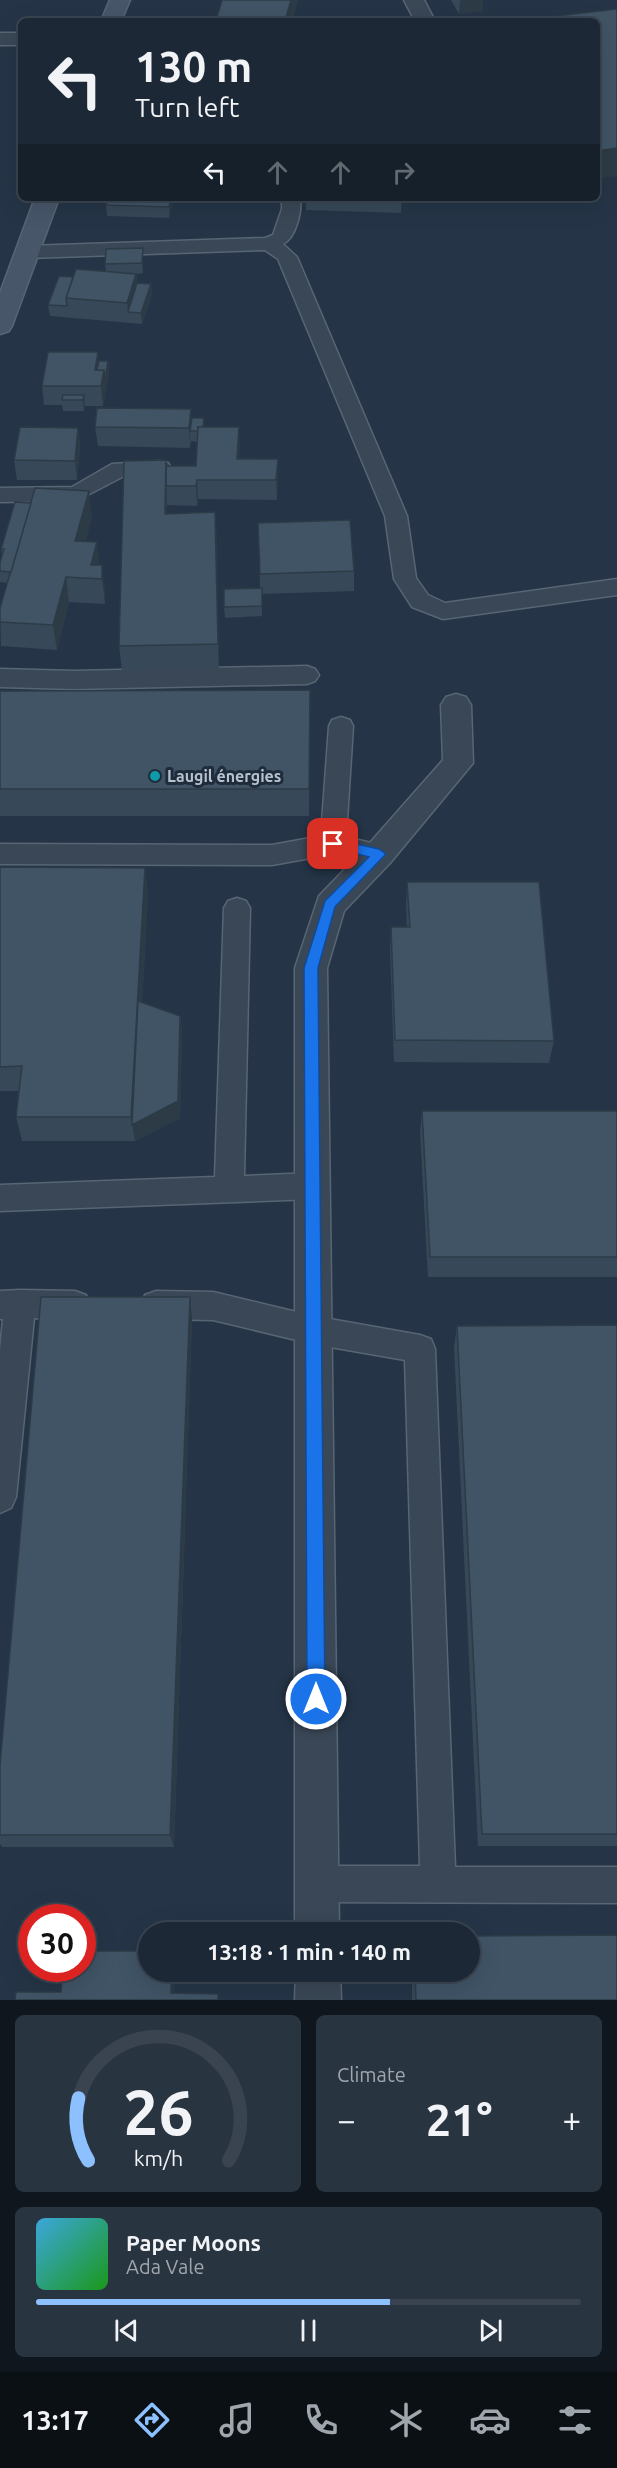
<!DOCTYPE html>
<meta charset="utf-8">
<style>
body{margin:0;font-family:Ubuntu,sans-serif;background:#293441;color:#f1f3f6;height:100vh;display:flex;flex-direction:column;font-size:22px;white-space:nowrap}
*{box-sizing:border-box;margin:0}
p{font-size:20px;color:#a0a6ad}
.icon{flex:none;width:33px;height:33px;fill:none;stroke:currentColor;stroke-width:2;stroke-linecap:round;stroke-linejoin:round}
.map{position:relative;height:2000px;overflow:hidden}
.side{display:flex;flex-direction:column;gap:15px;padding:15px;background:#0f161d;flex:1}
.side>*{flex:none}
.guide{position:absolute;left:18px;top:18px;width:582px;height:183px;border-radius:9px;box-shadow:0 6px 24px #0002,0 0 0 2px #3a4450;background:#1c2835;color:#f1f3f6;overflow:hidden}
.speed{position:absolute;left:18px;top:1904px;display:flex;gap:12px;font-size:30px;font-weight:700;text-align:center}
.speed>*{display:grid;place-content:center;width:78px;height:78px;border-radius:50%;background:#1c2835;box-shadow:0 6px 24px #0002,0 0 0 2px #3a4450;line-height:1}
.speed .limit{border:9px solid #d22;background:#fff;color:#111}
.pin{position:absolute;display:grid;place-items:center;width:51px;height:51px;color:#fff;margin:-26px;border-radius:12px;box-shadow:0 3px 9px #0006}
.me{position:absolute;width:66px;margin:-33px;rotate:0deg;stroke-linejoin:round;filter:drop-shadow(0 0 4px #0008)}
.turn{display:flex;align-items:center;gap:21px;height:126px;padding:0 18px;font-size:27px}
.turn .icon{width:78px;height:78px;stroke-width:2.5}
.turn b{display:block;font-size:42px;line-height:51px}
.lanes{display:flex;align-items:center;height:57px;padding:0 18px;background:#0003;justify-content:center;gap:30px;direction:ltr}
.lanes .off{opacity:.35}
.big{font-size:45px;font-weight:700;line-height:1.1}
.side .widget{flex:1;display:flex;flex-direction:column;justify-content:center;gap:9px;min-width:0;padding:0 21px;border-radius:9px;background:#293441}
.side .dial{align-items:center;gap:0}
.dial svg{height:156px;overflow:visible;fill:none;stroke:#3a4450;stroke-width:7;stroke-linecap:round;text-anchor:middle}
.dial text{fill:#f1f3f6;stroke:none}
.song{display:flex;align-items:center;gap:18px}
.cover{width:72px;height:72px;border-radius:9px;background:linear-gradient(135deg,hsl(200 70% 55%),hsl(120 70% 35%))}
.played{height:6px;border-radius:3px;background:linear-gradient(90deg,#8cc0ff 65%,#3a4450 65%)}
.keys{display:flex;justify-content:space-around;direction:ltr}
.heat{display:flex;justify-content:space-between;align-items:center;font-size:33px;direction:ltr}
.side .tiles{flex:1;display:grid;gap:15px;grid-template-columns:1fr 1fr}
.widget:last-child{grid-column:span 2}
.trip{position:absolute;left:138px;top:1922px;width:342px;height:60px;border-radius:30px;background:#1c2835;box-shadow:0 6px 24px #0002,0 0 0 2px #3a4450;font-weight:700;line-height:60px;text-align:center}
.tab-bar{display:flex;height:96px;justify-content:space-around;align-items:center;background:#0b1015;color:#a0a6ad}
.tab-bar .icon{width:42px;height:42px}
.tab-bar .selected{color:#8cc0ff}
.tab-bar b{font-size:27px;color:#f1f3f6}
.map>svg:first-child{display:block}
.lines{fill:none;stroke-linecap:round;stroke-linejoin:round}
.lane-casing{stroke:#586573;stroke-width:3}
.street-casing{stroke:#586573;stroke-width:3}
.secondary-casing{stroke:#586573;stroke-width:3}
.lane{fill:#3a4756;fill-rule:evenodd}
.street{fill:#3a4756;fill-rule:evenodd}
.secondary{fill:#475669;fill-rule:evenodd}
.wall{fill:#374858}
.shaded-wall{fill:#2d3b47}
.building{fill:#405466;stroke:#2d3b47;stroke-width:1.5}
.route{fill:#1a73e8;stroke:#114b97;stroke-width:1.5}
.culture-dot{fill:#0f9aa8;stroke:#1e2c3b;stroke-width:2}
.labels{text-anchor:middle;stroke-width:6;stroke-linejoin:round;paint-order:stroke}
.poi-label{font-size:16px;font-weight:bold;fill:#b8c2cf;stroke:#1e2c3b;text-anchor:start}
</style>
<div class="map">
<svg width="617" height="2000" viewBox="0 0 617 2000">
<rect width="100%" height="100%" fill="#253547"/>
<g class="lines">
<defs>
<g id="lane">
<path d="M 282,198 L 300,198 C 302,211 296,238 283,244 L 297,257 L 407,516 L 416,578 L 428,595 L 445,603 L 617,579 L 617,595 L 443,619 L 412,607 L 394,579 L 385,516 L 278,259 L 265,250 L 28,258 L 21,256 L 18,252 L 21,248 L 28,246 L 265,238 L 273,235 L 282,209 Z"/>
<polygon points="160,461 168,463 171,468 168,473 124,476 76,501 0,502 0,488 72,487 112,464"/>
<polygon points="307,666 315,669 319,675 315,681 307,684 74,689 0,687 0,669 74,671"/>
<polygon points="341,717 350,720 353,726 346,837 388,847 392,854 388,861 379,864 333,854 272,865 0,864 0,844 272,845 321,836 329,726 332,720"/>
<polygon points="237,898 246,901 250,908 244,1176 313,1173 323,1177 327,1186 323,1195 313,1199 0,1211 0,1185 215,1177 224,908 228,901"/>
<polygon points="20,1290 75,1291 86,1295 90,1305 86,1315 75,1319 34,1318 16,1497 11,1508 0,1513 0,1350 3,1319 0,1319 0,1291"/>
<polygon points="156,1291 213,1292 313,1316 420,1335 431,1339 435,1349 455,1867 617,1867 617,1903 317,1902 304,1897 299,1884 304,1871 317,1866 420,1866 405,1360 313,1344 213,1320 156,1319 145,1315 141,1305 145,1295"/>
</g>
<g id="street">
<polygon points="404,0 424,0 435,21 415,21"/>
<rect x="0" y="33" width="21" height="12"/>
<polygon points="456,694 466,697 471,705 473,763 390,863 344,911 327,968 339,1932 295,1932 295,968 319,896 368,845 443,760 441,705 446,697"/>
<polygon points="296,1971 340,1971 341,2000 295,2000"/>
</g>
<g id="secondary">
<polygon points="110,0 130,0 121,21 101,21"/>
<polygon points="35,198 59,198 12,326 9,331 0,334 0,293"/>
</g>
</defs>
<!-- lane casing -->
<use href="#lane" class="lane-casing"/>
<!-- street casing -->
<use href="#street" class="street-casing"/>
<!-- secondary casing -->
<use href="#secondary" class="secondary-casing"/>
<!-- lane -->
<use href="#lane" class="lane"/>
<!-- street -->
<use href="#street" class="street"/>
<!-- secondary -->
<use href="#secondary" class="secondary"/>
</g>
<!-- wall -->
<g class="wall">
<polygon points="222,0 298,0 292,21 217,21 217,17"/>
<polygon points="451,0 483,0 483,11 459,14"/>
<polygon points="306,198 402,198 401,213 306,210"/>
<polygon points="106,205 172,205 169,218 107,216"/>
<polygon points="143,259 143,273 136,274 137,283 151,284 152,295 142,324 50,316 48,305 73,277 106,271 105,264"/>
<polygon points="99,361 108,361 109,372 103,406 85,406 84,411 63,411 62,405 44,405 42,386"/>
<polygon points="192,418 204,427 239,427 239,458 278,459 277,500 198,499 197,506 167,505 167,514 215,512 219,668 122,671 119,646 166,460 166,466 196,466 197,442 191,441 190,448 98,446 95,427"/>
<polygon points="78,428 80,447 77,480 17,480 14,460"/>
<polygon points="92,517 85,541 99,565 105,590 105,604 69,602 57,650 1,646 0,608 8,583 0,582 0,562 2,555 1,549"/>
<polygon points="258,523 354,571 354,591 262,594 262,616 225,618 224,607 260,588"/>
<polygon points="310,690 309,816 0,816 0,691"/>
<polygon points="0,867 145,868 148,895 142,1002 180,1016 182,1033 180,1118 135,1141 22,1141 16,1117 19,1091 0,1091"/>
<polygon points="407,882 554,1041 549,1063 394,1062 390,950 391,927 407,927 406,905"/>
<polygon points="422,1111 617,1111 617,1277 428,1277 420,1132"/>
<polygon points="190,1297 192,1319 174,1847 2,1847 0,1844 0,1835"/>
<polygon points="617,1325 617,1846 478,1846 454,1347 457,1326"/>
<polygon points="412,1971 470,1971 617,2000 412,2000"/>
</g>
<!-- shaded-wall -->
<g class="shaded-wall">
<polygon points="291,0 298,0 292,21 285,21"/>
<polygon points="460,0 483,0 483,11 459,14"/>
<polygon points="617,148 617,176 597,179 597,151"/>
<polygon points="171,198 172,198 172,205 169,218 169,207"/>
<polygon points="143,248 143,273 142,263"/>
<polygon points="136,274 138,293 128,312 127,303"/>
<polygon points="151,284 152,295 142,324 141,313"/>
<polygon points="98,352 100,372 95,370"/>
<polygon points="108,361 109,372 103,406 101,386 104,370"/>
<polygon points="84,395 85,406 84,411 83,400"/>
<polygon points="191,409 192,431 190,431 190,448 189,428"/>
<polygon points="239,427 240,447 239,467 237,459"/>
<polygon points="78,428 80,447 77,480 75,461"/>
<polygon points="278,459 278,478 277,500 276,480"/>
<polygon points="166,460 168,486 166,486 167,505 167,539 165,514"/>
<polygon points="197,480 198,499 197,506 196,486"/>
<polygon points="89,491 92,517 79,566 75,541"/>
<polygon points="215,512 217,537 219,668 218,644"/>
<polygon points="97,542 100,567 91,565"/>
<polygon points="102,565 105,590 105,604 102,579"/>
<polygon points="66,577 69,602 57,650 53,625"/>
<polygon points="145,868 148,895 136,1123 180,1016 182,1033 180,1118 135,1141 131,1117"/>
<polygon points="190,1297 192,1319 174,1847 170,1835"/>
<polygon points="172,1971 176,1971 174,2000 171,1993"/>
</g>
<!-- building -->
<g class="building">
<polygon points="222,0 291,0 285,21 217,17"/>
<polygon points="617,9 617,148 597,151 597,21 513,21"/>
<polygon points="108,198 171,198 169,207 106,205"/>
<polygon points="143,248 142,263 105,264 106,249"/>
<polygon points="76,269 136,274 127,303 66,298"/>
<polygon points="59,276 73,277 66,298 67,306 48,305"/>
<polygon points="137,283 151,284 141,313 128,312"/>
<polygon points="48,352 98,352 95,370 104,370 101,386 42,386"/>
<polygon points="99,361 108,361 105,379 104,370 97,370"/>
<polygon points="63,395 84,395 83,400 62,400"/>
<polygon points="97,408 191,409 189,428 95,427"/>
<polygon points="192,418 204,418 203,427 198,427 198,431 190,431"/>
<polygon points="20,427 78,428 75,461 14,460"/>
<polygon points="198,427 239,427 237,459 278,459 276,480 197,480 196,486 166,486 166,466 196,466"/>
<polygon points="166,460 165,514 215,512 218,644 119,646 124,461"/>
<polygon points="35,488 89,491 75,541 97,542 91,565 102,565 102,579 66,577 53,625 0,622 0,608"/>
<polygon points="15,502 31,503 11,572 0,571 0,562 4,549 1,549"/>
<polygon points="350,520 354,571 260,574 258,523"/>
<polygon points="262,588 262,606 224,607 224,589"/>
<polygon points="310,690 309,789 0,789 0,691"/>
<polygon points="0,867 145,868 131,1117 16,1117 22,1066 0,1067"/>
<polygon points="407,882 539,882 554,1041 395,1040 391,927 410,927"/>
<polygon points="138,1001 180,1016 178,1101 132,1125"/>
<polygon points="422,1111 617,1111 617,1257 430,1257"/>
<polygon points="41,1297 190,1297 170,1835 0,1835 0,1765"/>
<polygon points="617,1325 617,1834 482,1834 457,1326"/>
<polygon points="617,1935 617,2000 416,2000 415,1971 470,1971 470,1936"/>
<polygon points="82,1951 148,1951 148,1971 172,1971 171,1993 218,1994 218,2000 15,2000 16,1992 61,1992 63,1968 82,1968"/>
</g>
<!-- route -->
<polygon class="route" points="333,839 379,849 386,854 335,907 318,968 325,1699 322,1705 316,1708 310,1705 307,1699 304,968 325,901 369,857 329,847 327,844 329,840"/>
<!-- markers -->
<circle class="culture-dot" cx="155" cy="776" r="6"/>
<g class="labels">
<!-- poi labels -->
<g class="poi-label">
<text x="167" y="782">Laugil énergies</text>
</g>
</g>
</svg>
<div class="speed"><div class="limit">30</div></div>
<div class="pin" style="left:333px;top:844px;background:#d93025"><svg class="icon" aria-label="arrive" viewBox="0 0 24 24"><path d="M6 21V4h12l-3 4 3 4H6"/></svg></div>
<svg class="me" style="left:316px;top:1699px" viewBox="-20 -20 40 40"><circle r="17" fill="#1a73e8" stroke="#fff" stroke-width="3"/><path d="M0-11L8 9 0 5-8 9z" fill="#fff"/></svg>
<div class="trip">13:18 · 1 min · 140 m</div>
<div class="guide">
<div class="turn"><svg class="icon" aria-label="left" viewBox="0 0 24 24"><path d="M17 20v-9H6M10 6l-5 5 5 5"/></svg><div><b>130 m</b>Turn left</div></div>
<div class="lanes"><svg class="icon" aria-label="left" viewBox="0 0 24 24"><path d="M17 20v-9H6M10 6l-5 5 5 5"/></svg><svg class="icon off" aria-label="ahead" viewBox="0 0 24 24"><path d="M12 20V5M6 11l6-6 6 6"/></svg><svg class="icon off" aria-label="ahead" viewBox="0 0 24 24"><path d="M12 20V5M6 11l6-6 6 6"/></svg><svg class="icon off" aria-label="right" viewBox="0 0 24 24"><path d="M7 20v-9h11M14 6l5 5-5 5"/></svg></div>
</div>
</div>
<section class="side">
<div class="tiles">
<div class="widget dial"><svg viewBox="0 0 100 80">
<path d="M14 69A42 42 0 1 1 86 69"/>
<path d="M14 69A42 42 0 0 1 9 37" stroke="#8cc0ff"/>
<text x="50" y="56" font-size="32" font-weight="700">26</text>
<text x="50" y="72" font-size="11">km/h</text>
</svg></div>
<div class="widget"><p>Climate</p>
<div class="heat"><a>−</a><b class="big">21°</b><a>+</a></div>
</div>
<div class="widget">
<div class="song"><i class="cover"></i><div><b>Paper Moons</b><p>Ada Vale</p></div></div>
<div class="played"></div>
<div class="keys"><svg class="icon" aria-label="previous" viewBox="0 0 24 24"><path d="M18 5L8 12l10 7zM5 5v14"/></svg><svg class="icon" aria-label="pause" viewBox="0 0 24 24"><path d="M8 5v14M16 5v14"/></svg><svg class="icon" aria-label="next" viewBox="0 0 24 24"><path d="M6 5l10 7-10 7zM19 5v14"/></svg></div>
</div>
</div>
</section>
<nav class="tab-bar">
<b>13:17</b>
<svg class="icon selected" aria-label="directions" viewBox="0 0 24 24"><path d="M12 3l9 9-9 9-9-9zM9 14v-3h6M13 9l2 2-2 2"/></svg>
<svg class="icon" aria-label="music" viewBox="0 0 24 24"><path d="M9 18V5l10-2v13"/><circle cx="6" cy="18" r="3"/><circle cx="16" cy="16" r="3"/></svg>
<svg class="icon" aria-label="phone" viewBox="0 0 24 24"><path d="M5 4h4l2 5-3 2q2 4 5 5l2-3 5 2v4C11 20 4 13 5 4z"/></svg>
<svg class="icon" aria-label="climate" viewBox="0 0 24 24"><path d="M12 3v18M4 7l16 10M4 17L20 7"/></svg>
<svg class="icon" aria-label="car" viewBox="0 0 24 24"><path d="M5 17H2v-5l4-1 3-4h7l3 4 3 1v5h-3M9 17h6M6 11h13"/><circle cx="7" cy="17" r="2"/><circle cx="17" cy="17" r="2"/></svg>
<svg class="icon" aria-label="filters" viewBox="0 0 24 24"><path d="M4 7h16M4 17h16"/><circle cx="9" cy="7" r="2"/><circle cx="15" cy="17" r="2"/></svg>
</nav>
